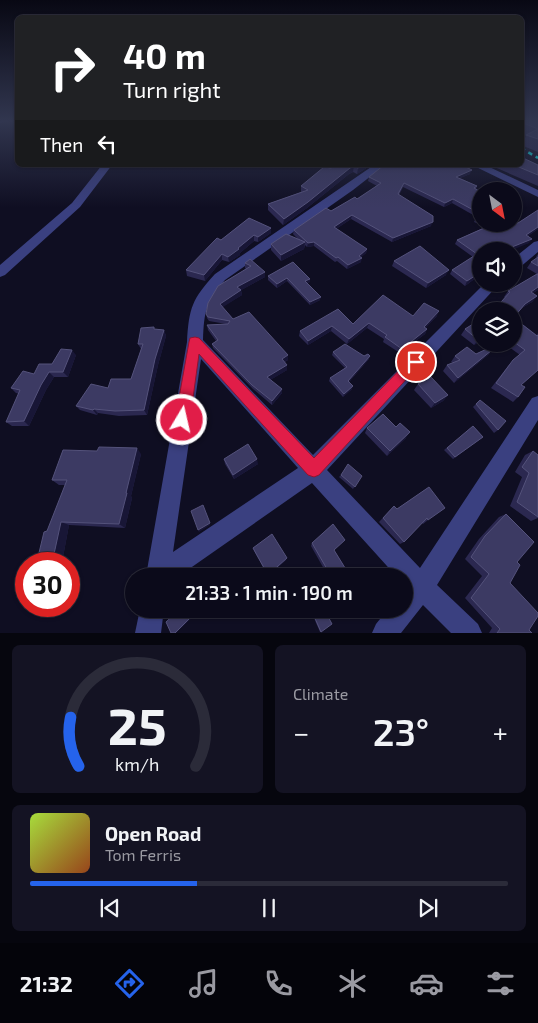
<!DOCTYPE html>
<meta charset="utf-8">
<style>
body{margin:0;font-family:"Exo 2",sans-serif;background:#141323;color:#f1f3f6;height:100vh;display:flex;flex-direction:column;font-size:19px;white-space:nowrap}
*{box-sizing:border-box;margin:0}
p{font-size:16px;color:#9a9aa2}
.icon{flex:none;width:28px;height:28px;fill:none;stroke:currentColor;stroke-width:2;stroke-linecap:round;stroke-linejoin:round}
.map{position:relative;height:633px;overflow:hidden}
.panel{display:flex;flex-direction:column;gap:12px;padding:12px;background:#06060e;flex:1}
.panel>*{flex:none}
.hud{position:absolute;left:15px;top:15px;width:509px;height:152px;border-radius:8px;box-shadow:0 1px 4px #0004,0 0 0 1px #2b2b39;background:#202124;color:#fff;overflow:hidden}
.needle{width:32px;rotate:148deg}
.tools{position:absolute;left:472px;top:182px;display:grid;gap:10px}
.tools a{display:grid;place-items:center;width:50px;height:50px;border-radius:50%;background:#0b0a1a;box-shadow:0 1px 4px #0004,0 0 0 1px #2b2b39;font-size:25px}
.speed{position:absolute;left:15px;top:552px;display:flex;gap:10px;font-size:25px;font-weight:700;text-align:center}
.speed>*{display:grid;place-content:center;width:65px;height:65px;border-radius:50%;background:#0b0a1a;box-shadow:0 1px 4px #0004,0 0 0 1px #2b2b39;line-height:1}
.speed .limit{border:8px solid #d22;background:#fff;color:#111}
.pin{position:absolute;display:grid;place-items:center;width:42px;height:42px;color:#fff;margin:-21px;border:2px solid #fff;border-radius:50%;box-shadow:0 1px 5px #0007}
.me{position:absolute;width:55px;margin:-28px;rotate:9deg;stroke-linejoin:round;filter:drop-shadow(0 0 4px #0008)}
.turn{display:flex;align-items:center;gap:18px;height:105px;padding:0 25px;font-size:22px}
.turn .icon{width:65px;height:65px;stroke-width:2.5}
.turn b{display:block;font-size:35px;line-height:42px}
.then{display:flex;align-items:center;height:48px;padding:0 25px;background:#0003;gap:10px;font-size:19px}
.big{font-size:38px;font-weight:600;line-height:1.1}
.panel .widget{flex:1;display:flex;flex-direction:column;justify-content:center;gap:8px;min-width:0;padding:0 18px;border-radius:8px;background:#141323}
.panel .dial{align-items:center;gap:0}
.dial svg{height:130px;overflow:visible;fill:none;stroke:#2b2b39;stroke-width:7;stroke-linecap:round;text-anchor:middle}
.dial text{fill:#f1f3f6;stroke:none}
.song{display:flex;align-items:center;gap:15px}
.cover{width:60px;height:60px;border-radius:8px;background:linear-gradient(135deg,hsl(80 70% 55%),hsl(20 70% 35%))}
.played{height:5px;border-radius:2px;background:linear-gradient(90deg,#2563eb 35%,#2b2b39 35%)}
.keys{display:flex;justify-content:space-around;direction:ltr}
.heat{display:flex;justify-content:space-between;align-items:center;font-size:28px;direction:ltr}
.panel .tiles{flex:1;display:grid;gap:12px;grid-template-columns:1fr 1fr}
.widget:last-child{grid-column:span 2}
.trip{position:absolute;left:125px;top:568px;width:288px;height:50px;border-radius:25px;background:#0b0a1a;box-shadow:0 1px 4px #0004,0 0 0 1px #2b2b39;font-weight:600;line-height:50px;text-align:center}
.tabs{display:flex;height:80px;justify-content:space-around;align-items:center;background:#04040a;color:#9a9aa2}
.tabs .icon{width:35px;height:35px}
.tabs .on{color:#2563eb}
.tabs b{font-size:22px;color:#f1f3f6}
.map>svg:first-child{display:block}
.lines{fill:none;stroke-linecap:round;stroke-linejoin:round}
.minor{fill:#3a4080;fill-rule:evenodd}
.rail{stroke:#06f5f2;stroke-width:2.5;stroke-dasharray:4.5 4;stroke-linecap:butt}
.wall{fill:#2b2850}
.shaded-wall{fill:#181636}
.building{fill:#3c3a63;stroke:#54527b}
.route{fill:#e11d48;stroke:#92132f}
</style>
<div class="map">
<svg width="538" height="633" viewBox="0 0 538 633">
<rect width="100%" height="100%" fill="#0f0e22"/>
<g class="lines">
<!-- minor -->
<g class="minor">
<polygon points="0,120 13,120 0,123"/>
<polygon points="102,165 112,165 80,207 5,275 0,277 0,265 72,203"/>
<path d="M 374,165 L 385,165 L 353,190 L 225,280 C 206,302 204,311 203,340 L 313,455 L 484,284 L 499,284 L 327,470 L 420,568 L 532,398 L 538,396 L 538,420 L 437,585 L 478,624 L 482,633 L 451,633 L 423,605 L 401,633 L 372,633 L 376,624 L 388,609 L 404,609 L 404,590 L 406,587 L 404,585 L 404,576 L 396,576 L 312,483 L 179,576 L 146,576 L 187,342 C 189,308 192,299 215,274 ZM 201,359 L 298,468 L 173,552 Z"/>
<polygon points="472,165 485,165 538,190 538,197"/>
<polygon points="538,241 538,252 519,268 514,269 514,258 534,242"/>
<polygon points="140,609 164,609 161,633 135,633"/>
</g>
<!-- rail -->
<polyline class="rail" points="521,148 538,158"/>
</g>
<!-- wall -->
<g class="wall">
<polygon points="521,120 538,120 538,152 521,145 526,136 521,134"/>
<polygon points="371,165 357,174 353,172 349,174 307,208 283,225 268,210 268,204 301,192 301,186 331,168"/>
<polygon points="490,165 538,165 538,186"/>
<polygon points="470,174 460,178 477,186 476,189 481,192 481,210 475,216 452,203 444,207 403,187 399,195 431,226 392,242 351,219 336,229 367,249 366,253 361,257 361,262 347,269 337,261 335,262 314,246 307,247 305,245 304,249 281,261 271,250 271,244 299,240 293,234 294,230 331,211 357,199 377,186 368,181 369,177"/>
<polygon points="538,211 538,229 528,236 529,243 481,251 481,274 465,286 450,274 452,270 473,257 455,244 457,240 485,227 474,222 476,218 481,214 481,224 514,224 518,223"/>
<polygon points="249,218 271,233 258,242 254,241 240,253 240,255 229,262 222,260 205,281 187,276 186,270 221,240"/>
<polygon points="538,254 538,290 533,293 537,296 532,302 520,309 504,297 508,291 537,274 527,268 531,262 537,258 536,257"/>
<polygon points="394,261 446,275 426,288 392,266"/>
<polygon points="245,263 265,272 265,277 241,290 242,295 222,307 233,319 288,360 285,362 287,370 270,380 282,393 272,405 253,389 213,348 212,344 216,341 208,330 207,325 226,324 209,321 207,318 206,314 246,269 245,268"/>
<polygon points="268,276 310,279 310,282 307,283 320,300 310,305 287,281 277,288 268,280"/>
<polygon points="413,316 437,316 425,328 427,329 425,334 400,353 383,342 384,339 367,328 347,344 331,331 308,345 299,336 300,331"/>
<polygon points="514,318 537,335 538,333 538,370 521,385 518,397 513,402 491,388 508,366 520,355 505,344 514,344"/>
<polygon points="155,329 164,330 166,336 158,365 147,415 119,416 98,413 97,415 80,410 76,406 108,388 131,379 141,349 138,344"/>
<polygon points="465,329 481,341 474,345 461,335"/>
<polygon points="492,350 488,355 454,383 443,371 447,365 453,363 451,362 455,356 476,354"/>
<polygon points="333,352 364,356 369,359 349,382 352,389 343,397 329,381 330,378 345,368 332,355"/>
<polygon points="76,355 68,377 54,377 46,390 29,426 12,426 6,422 19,394 16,393 11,388 34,374 52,364"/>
<polygon points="418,384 448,395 443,401 431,408 414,390"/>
<polygon points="480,400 498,430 494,433 473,407"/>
<polygon points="473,426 483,437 453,459 444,450"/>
<polygon points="367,428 406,438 387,456 365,433"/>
<polygon points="533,451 538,455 538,518 531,521 510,506 522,477 515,472 525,455"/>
<polygon points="141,454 131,496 132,498 125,528 69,525 63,557 47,559 38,557 65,485 59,485 52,480"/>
<polygon points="224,459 258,464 234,479 225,464"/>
<polygon points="341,475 362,476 353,489 339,477"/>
<polygon points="429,487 428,520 423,524 422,523 404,542 400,544 379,522 394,506 397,509"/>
<polygon points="506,514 517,562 510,583 529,630 532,633 489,633 492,628 465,598 482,576 465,559 479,539 499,517"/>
<polygon points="312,543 334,550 350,576 328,576 311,546"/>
<polygon points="253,548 286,560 268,576 254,551"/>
<polygon points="310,609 324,609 321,632 320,632"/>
<polygon points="347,609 358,609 353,613 350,614"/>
</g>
<!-- shaded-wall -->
<g class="shaded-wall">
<polygon points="363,165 371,165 357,174 358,168"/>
<polygon points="354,166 353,172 349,174 307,208 283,225 284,219 350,168"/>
<polygon points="472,170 470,174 454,181 456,177"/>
<polygon points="453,199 452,203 444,207 445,203"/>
<polygon points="481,208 481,210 475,216 477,212"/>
<polygon points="352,215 351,219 333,231 334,227"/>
<polygon points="433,222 431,226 392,242 393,238"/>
<polygon points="538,227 538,229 523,239 526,235"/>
<polygon points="271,228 271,233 258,242 258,237"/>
<polygon points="254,235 254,241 240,253 240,255 229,262 228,257"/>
<polygon points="532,239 529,243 510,251 502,251"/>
<polygon points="305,242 304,249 281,261 281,255"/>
<polygon points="314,242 314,246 307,247 308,243"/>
<polygon points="367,249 366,253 358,260 359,256"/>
<polygon points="222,254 222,260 205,281 204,275"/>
<polygon points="362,258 361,262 347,269 348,265"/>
<polygon points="449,270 446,275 426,288 428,283"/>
<polygon points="265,272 265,277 238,292 237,287"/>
<polygon points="481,272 481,274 465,286 467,281"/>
<polygon points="287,278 287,281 277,288 277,284"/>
<polygon points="310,279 310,282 305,284 305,281"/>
<polygon points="538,287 538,290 526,297 531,292"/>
<polygon points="241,290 242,295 220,309 220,304"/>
<polygon points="537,296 532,302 520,309 525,304"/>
<polygon points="321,297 320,300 310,305 310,302"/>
<polygon points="439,311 437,316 422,332 424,327"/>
<polygon points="369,323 367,328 347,344 349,339"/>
<polygon points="332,326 331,331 308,345 308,341"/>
<polygon points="427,329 425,334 400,353 402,349"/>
<polygon points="164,330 166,336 158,365 147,415 144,410 155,359"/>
<polygon points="481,338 481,341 474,345 478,340"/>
<polygon points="72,350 76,355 68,377 63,372"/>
<polygon points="492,350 488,355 454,383 458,378"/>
<polygon points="288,355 288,360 282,363 282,359"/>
<polygon points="370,356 369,359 347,384 348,381"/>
<polygon points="287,365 287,370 267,382 267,377"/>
<polygon points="49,372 54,377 46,390 29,426 24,421 41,385"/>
<polygon points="353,386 352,389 343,397 344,394"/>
<polygon points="282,389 282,393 272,405 272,401"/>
<polygon points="448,395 443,401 431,408 435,403"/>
<polygon points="94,409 98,413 97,415 93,410"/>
<polygon points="410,432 406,438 387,456 390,451"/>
<polygon points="137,448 141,454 131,496 132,498 125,528 119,524 126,493"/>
<polygon points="257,459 258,464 234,479 233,475"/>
<polygon points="204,507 210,525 199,532 198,530"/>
<polygon points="61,522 69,525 63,557 54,554"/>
<polygon points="287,558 286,560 268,576 268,575"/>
<polygon points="194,609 196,609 198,612 176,633 175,633"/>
</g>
<!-- building -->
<g class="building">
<polygon points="521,120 538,120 538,139 526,135 538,129 521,122 521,121 523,120"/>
<polygon points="521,157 538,165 538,175 514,165 521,165"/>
<polygon points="336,165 363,165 358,168 354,166 350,168 308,202 284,219 268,204 308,190 301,186 324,167 331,168"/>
<polygon points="384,165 462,165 472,170 456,177 477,186 474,188 481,192 481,208 477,212 453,199 445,203 404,183 398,194 433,216 433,222 393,238 352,215 334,227 367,249 359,256 362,258 348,265 338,257 336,258 314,242 308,243 294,230 326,208 331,211 355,197 357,199 381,183 369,177"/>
<polygon points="538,210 538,227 526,235 532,239 502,251 481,251 481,272 467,281 452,270 477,254 457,240 491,225 488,224 514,224 514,222 518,223"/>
<polygon points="481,214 481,220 476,218"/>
<polygon points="249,218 271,228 258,237 254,235 238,248 239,249 228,257 222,254 204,275 186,270 217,238 221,240"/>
<polygon points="286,234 305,242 281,255 271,244"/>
<polygon points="420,246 449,270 428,283 394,261"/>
<polygon points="538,257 538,266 531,262"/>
<polygon points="250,259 265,272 237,287 241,290 220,304 233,319 249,312 288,355 282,359 287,365 267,377 282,389 272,401 252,385 212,344 218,340 207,325 228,324 230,321 208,317 206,314 208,303 218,286 251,266 245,263"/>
<polygon points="293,262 310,279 305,281 321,297 310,302 287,278 277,284 268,276"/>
<polygon points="537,274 538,274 538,287 531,292 537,296 525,304 514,317 514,311 493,311 510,292 508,291"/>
<polygon points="383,295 413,316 424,303 439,311 424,327 427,329 402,349 385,337 387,335 369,323 349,339 332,326 308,341 300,331 338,309 353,324"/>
<polygon points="514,318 537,336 538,335 538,370 521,385 525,387 518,397 496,383 513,360 525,350 514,342"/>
<polygon points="481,319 481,338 478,340 465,329"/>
<polygon points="154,327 154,329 164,330 155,359 144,410 115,411 94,409 93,410 76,406 91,384 108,388 111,379 131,379 143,344 138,344 141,328"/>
<polygon points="345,344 364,356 368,354 370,356 348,381 353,386 344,394 330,378 347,367 333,352"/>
<polygon points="467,347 476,354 491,347 492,350 458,378 447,365 460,360 455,356"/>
<polygon points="61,349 72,350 63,372 49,372 41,385 24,421 6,422 20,390 11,388 23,371 34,374 39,364 52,364"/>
<polygon points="430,376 448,395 435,403 418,384"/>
<polygon points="480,400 506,421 498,430 476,404"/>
<polygon points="383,414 396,427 400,423 410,432 390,451 367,428"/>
<polygon points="473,426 483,437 455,457 447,448"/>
<polygon points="248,444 257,459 233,475 224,459"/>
<polygon points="99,447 137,448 126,493 127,493 119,524 61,522 54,554 38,557 44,532 47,531 67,480 52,480 63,450 97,451"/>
<polygon points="533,451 538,455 538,517 517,502 529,473 522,467"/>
<polygon points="348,464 362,476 355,487 341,475"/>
<polygon points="429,487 445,508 428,520 427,518 404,542 383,518 394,506 397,509"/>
<polygon points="203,505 210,523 198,530 191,511"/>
<polygon points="506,514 534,542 517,562 520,565 510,583 538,613 538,616 529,630 532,633 497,633 500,629 471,598 489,574 471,557 485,536"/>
<polygon points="333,524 345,540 334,550 350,576 331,576 312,543"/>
<polygon points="272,534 287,558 268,575 253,548"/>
<polygon points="180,609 194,609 196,612 175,633 171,633 166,622"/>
<polygon points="311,609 324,609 332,624 321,632"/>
<polygon points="350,609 358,609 353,613"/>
</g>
<!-- sky -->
<linearGradient id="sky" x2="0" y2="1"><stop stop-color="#080813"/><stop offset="0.58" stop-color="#31364f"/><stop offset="1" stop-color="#31364f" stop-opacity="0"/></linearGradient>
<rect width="538" height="208" fill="url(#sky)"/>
<!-- route -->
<polygon class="route" points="195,337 199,338 314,458 411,358 416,356 420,358 422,362 319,475 314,477 308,475 199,354 190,420 187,425 182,427 178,425 175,420 189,342 190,338"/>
</svg>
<div class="tools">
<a><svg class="needle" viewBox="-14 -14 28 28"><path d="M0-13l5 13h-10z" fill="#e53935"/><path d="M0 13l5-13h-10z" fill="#9a9aa2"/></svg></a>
<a><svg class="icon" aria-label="sound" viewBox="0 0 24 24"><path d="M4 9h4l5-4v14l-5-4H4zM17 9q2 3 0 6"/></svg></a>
<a><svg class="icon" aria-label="layers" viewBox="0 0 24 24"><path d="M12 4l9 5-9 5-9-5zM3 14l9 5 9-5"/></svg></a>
</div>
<div class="speed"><div class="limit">30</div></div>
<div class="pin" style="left:416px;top:362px;background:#d93025"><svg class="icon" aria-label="arrive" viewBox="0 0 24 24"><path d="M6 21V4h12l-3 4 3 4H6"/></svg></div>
<svg class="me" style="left:182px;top:420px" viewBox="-20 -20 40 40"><circle r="17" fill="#e11d48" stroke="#fff" stroke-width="3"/><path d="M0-11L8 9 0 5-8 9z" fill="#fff"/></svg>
<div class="trip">21:33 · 1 min · 190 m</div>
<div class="hud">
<div class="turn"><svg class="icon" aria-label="right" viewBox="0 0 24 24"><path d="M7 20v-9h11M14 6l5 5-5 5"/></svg><div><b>40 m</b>Turn right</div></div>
<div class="then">Then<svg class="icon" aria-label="left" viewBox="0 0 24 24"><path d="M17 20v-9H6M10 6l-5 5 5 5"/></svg></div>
</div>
</div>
<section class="panel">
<div class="tiles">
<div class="widget dial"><svg viewBox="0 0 100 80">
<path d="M14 69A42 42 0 1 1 86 69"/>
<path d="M14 69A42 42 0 0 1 9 39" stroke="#2563eb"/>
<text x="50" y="56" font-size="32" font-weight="700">25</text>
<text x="50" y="72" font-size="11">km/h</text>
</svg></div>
<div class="widget"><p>Climate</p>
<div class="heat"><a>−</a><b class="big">23°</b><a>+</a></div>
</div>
<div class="widget">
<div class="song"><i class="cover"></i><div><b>Open Road</b><p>Tom Ferris</p></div></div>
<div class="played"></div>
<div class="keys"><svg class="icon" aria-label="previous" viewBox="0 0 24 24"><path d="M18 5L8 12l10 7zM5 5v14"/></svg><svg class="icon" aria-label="pause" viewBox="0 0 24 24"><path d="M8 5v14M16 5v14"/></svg><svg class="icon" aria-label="next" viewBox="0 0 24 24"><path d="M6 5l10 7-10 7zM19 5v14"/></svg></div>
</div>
</div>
</section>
<nav class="tabs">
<b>21:32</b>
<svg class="icon on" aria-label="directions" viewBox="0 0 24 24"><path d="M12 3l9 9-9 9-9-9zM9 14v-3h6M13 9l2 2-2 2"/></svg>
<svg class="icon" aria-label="music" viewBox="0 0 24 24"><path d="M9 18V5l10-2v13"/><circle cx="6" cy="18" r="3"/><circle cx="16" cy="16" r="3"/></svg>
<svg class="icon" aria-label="phone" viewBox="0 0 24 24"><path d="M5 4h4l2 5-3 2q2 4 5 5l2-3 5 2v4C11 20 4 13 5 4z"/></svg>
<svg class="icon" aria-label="climate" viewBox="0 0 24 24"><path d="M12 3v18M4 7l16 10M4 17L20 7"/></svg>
<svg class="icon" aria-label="car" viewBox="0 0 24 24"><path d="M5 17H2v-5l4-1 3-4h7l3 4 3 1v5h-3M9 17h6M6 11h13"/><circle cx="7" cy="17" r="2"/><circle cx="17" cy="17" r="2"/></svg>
<svg class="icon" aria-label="filters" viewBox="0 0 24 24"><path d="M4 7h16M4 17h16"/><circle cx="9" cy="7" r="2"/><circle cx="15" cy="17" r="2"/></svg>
</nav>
